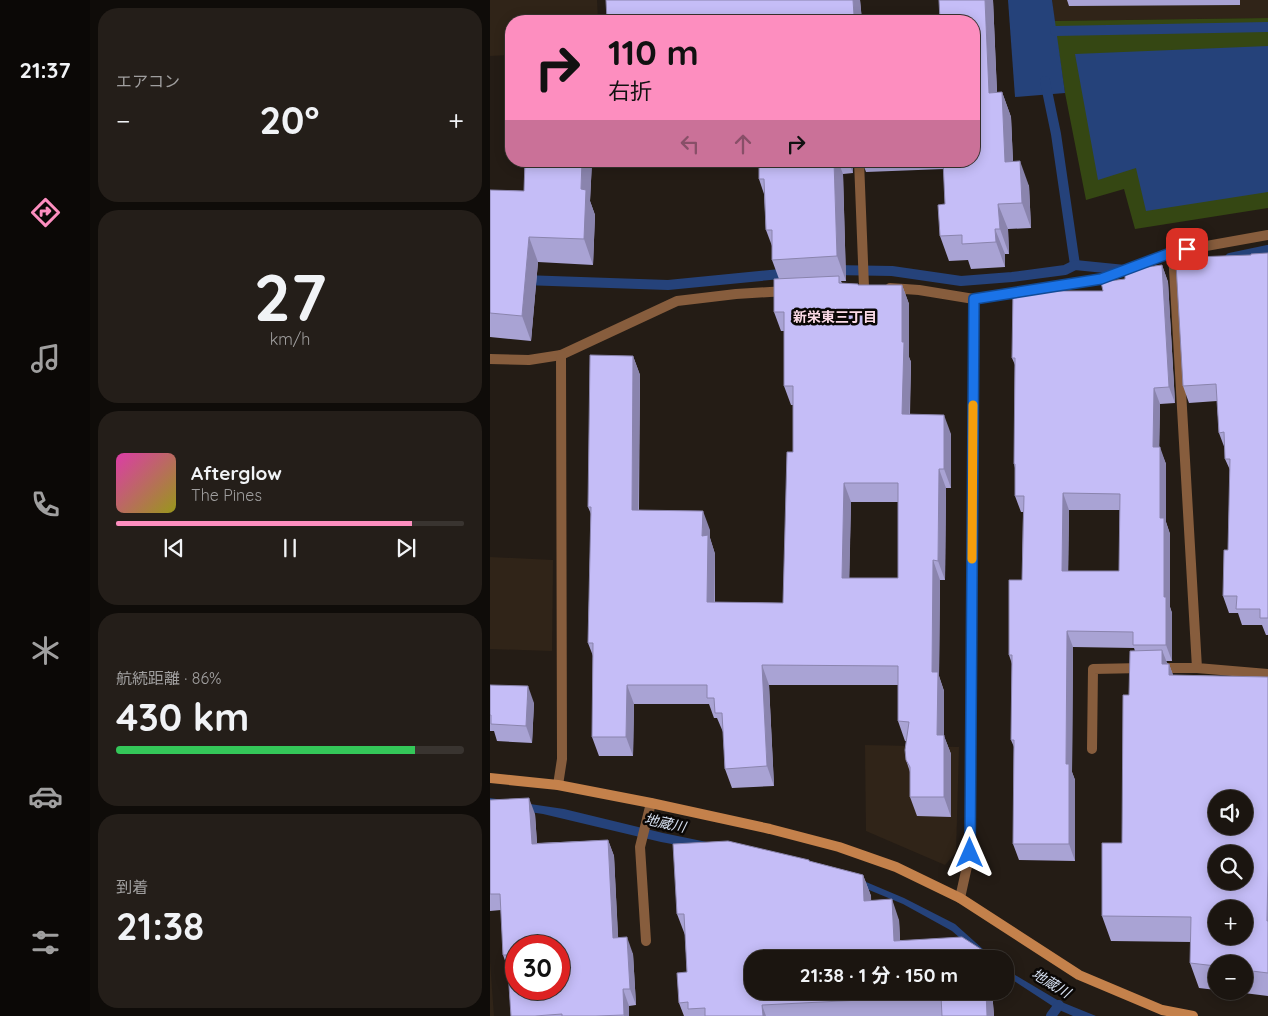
<!DOCTYPE html>
<html lang="ja">
<meta charset="utf-8">
<style>
body{margin:0;font-family:Quicksand,"Noto Sans JP",sans-serif;background:#241e19;color:#f1f3f6;height:100vh;display:flex;flex-direction:column;font-size:19px;white-space:nowrap}
*{box-sizing:border-box;margin:0}
p{font-size:16px;color:#a09f9f}
.icon{flex:none;width:28px;height:28px;fill:none;stroke:currentColor;stroke-width:2;stroke-linecap:round;stroke-linejoin:round}
.map{position:relative;flex:1;overflow:hidden}
.side{display:flex;flex-direction:column;gap:8px;padding:8px;background:#0f0c09;width:400px}
.side>*{flex:none}
.guide{position:absolute;left:15px;top:15px;width:475px;height:152px;border-radius:20px;box-shadow:0 2px 12px #0003,0 0 0 1px #393430;background:#fd8ebf;color:#111;overflow:hidden}
.fabs{position:absolute;left:718px;top:790px;display:grid;gap:10px}
.fabs a{display:grid;place-items:center;width:45px;height:45px;border-radius:50%;background:#1b1510;box-shadow:0 2px 12px #0003,0 0 0 1px #393430;font-size:25px}
.speed{position:absolute;left:15px;top:935px;display:flex;gap:10px;font-size:25px;font-weight:700;text-align:center}
.speed>*{display:grid;place-content:center;width:65px;height:65px;border-radius:50%;background:#1b1510;box-shadow:0 2px 12px #0003,0 0 0 1px #393430;line-height:1}
.speed .limit{border:8px solid #d22;background:#fff;color:#111}
.pin{position:absolute;display:grid;place-items:center;width:42px;height:42px;color:#fff;margin:-21px;border-radius:10px;box-shadow:0 2px 8px #0006}
.me{position:absolute;width:55px;margin:-28px;rotate:0deg;stroke-linejoin:round;filter:drop-shadow(0 0 4px #0008)}
.turn{display:flex;align-items:center;gap:18px;height:105px;padding:0 20px;font-size:22px}
.turn .icon{width:65px;height:65px;stroke-width:2.5}
.turn b{display:block;font-size:35px;line-height:42px}
.lanes{display:flex;align-items:center;height:48px;padding:0 20px;background:#0003;justify-content:center;gap:25px;direction:ltr}
.lanes .off{opacity:.35}
.big{font-size:38px;font-weight:700;line-height:1.1}
.side .card{flex:1;display:flex;flex-direction:column;justify-content:center;gap:8px;min-width:0;padding:0 18px;border-radius:20px;background:#241e19}
.side .dial{align-items:center;gap:0}
.dial b{font-size:65px;line-height:1}
.song{display:flex;align-items:center;gap:15px}
.cover{width:60px;height:60px;border-radius:8px;background:linear-gradient(135deg,hsl(320 70% 55%),hsl(60 70% 35%))}
.played{height:5px;border-radius:2px;background:linear-gradient(90deg,#fd8ebf 85%,#393430 85%)}
.keys{display:flex;justify-content:space-around;direction:ltr}
.heat{display:flex;justify-content:space-between;align-items:center;font-size:28px;direction:ltr}
.charge{height:8px;border-radius:4px;background:linear-gradient(90deg,#34c759 86%,#393430 0)}
.trip{position:absolute;left:254px;top:950px;width:270px;height:50px;border-radius:20px;background:#1b1510;box-shadow:0 2px 12px #0003,0 0 0 1px #393430;font-weight:700;line-height:50px;text-align:center}
main{display:flex;flex:1;min-height:0}
.menu{display:flex;flex-direction:column;width:90px;justify-content:space-around;align-items:center;background:#0b0806;color:#a09f9f}
.menu .icon{width:35px;height:35px}
.menu .current{color:#fd8ebf}
.menu b{font-size:22px;color:#f1f3f6}
.map>svg:first-child{display:block}
.built{fill:#302418}
.green{fill:#354713}
.water{fill:#25427a}
.lines{fill:none;stroke-linecap:round;stroke-linejoin:round}
.stream{stroke:#25427a;stroke-width:10}
.street{stroke:#875d3d;stroke-width:10}
.secondary{stroke:#c4814b;stroke-width:10}
.wall{fill:#a9a3d4;fill-rule:evenodd}
.shaded-wall{fill:#8a84ad}
.building{fill:#c5bdf7;stroke:#8a84ad;fill-rule:evenodd}
.route-casing{stroke:#114b97;stroke-width:12}
.route{stroke:#1a73e8;stroke-width:9}
.slow{stroke:#f59e0b;stroke-width:9}
.labels{text-anchor:middle;stroke-width:5;stroke-linejoin:round;paint-order:stroke}
.neighbourhood-label{font-size:14px;font-weight:bold;fill:#fbdae6;stroke:#0a0705}
.water-label{font-size:14px;font-style:italic;fill:#d6e0f1;stroke:#0a0705}
</style>
<main>
<nav class="menu">
<b>21:37</b>
<svg class="icon current" aria-label="directions" viewBox="0 0 24 24"><path d="M12 3l9 9-9 9-9-9zM9 14v-3h6M13 9l2 2-2 2"/></svg>
<svg class="icon" aria-label="music" viewBox="0 0 24 24"><path d="M9 18V5l10-2v13"/><circle cx="6" cy="18" r="3"/><circle cx="16" cy="16" r="3"/></svg>
<svg class="icon" aria-label="phone" viewBox="0 0 24 24"><path d="M5 4h4l2 5-3 2q2 4 5 5l2-3 5 2v4C11 20 4 13 5 4z"/></svg>
<svg class="icon" aria-label="climate" viewBox="0 0 24 24"><path d="M12 3v18M4 7l16 10M4 17L20 7"/></svg>
<svg class="icon" aria-label="car" viewBox="0 0 24 24"><path d="M5 17H2v-5l4-1 3-4h7l3 4 3 1v5h-3M9 17h6M6 11h13"/><circle cx="7" cy="17" r="2"/><circle cx="17" cy="17" r="2"/></svg>
<svg class="icon" aria-label="filters" viewBox="0 0 24 24"><path d="M4 7h16M4 17h16"/><circle cx="9" cy="7" r="2"/><circle cx="15" cy="17" r="2"/></svg>
</nav>
<section class="side">
<div class="card"><p>エアコン</p>
<div class="heat"><a>−</a><b class="big">20°</b><a>+</a></div>
</div>
<div class="card dial"><b>27</b><p>km/h</p></div>
<div class="card">
<div class="song"><i class="cover"></i><div><b>Afterglow</b><p>The Pines</p></div></div>
<div class="played"></div>
<div class="keys"><svg class="icon" aria-label="previous" viewBox="0 0 24 24"><path d="M18 5L8 12l10 7zM5 5v14"/></svg><svg class="icon" aria-label="pause" viewBox="0 0 24 24"><path d="M8 5v14M16 5v14"/></svg><svg class="icon" aria-label="next" viewBox="0 0 24 24"><path d="M6 5l10 7-10 7zM19 5v14"/></svg></div>
</div>
<div class="card"><p>航続距離 · 86%</p><b class="big">430 km</b><div class="charge"></div></div>
<div class="card"><p>到着</p><b class="big">21:38</b></div>
</section>
<div class="map">
<svg width="778" height="1016" viewBox="0 0 778 1016">
<rect width="100%" height="100%" fill="#241c15"/>
<!-- built -->
<g class="built">
<polygon points="0,0 107,0 108,21 21,21 21,55 0,56"/>
<polygon points="562,0 778,0 778,18 564,21"/>
<polygon points="0,557 63,560 62,651 0,649"/>
<polygon points="375,745 469,747 466,852 455,865 376,831"/>
<polygon points="0,961 4,1016 0,1016"/>
</g>
<!-- green -->
<polygon class="green" points="778,18 778,208 645,229 634,189 596,200 575,93 564,21"/>
<!-- water -->
<g class="water">
<polygon points="518,0 562,0 575,93 525,97"/>
<polygon points="778,46 778,192 656,211 646,168 608,180 585,54"/>
<polygon points="0,798 74,809 173,833 343,868 414,898 465,924 504,959 494,959 462,931 413,904 338,873 171,842 53,814 0,806"/>
<polygon points="515,969 569,1001 606,1016 583,1016 567,1009 515,975"/>
</g>
<g class="lines">
<!-- stream -->
<g class="stream">
<polyline points="565,31 778,27"/>
<polyline points="555,81 566,134 585,265"/>
<polyline points="740,258 778,250"/>
<polyline points="343,270 402,271 471,281 522,277 575,270 585,265 635,270"/>
<polyline points="33,280 178,285 301,273"/>
<polyline points="561,1016 569,1005"/>
</g>
<!-- street -->
<g class="street">
<polyline points="369,161 374,287"/>
<polyline points="683,252 707,668 778,674"/>
<polyline points="400,288 429,290 484,299 611,279 683,252 778,235"/>
<polyline points="0,359 39,360 71,355 187,301 246,294 296,291"/>
<polyline points="666,668 707,668"/>
<polyline points="602,749 603,669 652,668"/>
<polyline points="68,785 72,759 71,355"/>
<polyline points="470,898 480,853 484,299"/>
<polyline points="156,941 150,847 161,803"/>
</g>
<!-- secondary -->
<polyline class="secondary" points="0,778 68,785 161,803 280,829 349,847 406,867 470,898 589,975 672,1010 703,1016"/>
</g>
<!-- wall -->
<g class="wall">
<polygon points="370,0 372,21 117,21"/>
<polygon points="449,0 503,0 507,92 512,92 521,117 523,162 539,186 541,228 518,229 519,254 515,254 515,267 481,269 478,260 459,261 450,236 455,204 454,169 376,172 372,161 484,161"/>
<polygon points="577,0 750,0 750,5 579,6"/>
<polygon points="21,96 21,134 19,126"/>
<polygon points="35,161 102,161 100,201 105,215 103,265 48,262 41,341 0,337 0,190 34,191"/>
<path d="M 269,161 L 363,161 L 363,173 L 353,174 L 356,281 L 351,281 L 352,283 L 368,285 L 412,285 L 419,304 L 419,357 L 421,362 L 420,414 L 461,434 L 461,488 L 456,488 L 455,580 L 450,580 L 449,676 L 454,691 L 454,736 L 461,754 L 461,817 L 427,816 L 420,797 L 420,772 L 416,760 L 416,741 L 415,741 L 408,721 L 408,685 L 279,685 L 284,786 L 242,788 L 235,769 L 233,732 L 227,718 L 224,718 L 219,704 L 144,704 L 143,756 L 109,756 L 102,737 L 103,656 L 98,643 L 101,514 L 98,507 L 143,356 L 150,375 L 149,510 L 220,530 L 220,538 L 225,554 L 225,602 L 293,603 L 303,452 L 303,405 L 301,405 L 294,386 L 294,331 L 291,331 L 284,312 L 289,279 L 282,260 L 282,246 L 276,230 L 274,194 L 269,179 ZM 361,502 L 408,502 L 408,578 L 359,578 Z"/>
<polygon points="778,253 778,635 776,635 772,625 752,625 748,613 739,613 733,596 738,550 740,470 735,459 735,449 729,433 727,401 699,403 693,386 761,255"/>
<path d="M 672,265 L 678,282 L 685,403 L 670,404 L 669,447 L 676,464 L 676,522 L 680,534 L 680,607 L 682,613 L 682,661 L 676,661 L 678,664 L 679,664 L 683,675 L 778,677 L 778,996 L 738,991 L 754,991 L 754,964 L 726,964 L 726,990 L 709,988 L 700,963 L 701,942 L 621,941 L 612,916 L 632,843 L 639,695 L 645,651 L 644,648 L 583,647 L 582,772 L 585,780 L 585,861 L 529,860 L 523,844 L 524,747 L 521,740 L 522,664 L 519,655 L 532,580 L 533,512 L 531,512 L 525,496 L 525,468 L 524,464 L 525,365 L 522,358 L 613,291 L 635,279 ZM 579,510 L 630,510 L 629,571 L 578,571 Z"/>
<polygon points="0,685 44,703 42,743 7,741 4,731 0,731"/>
<polygon points="0,800 45,814 47,843 118,840 124,856 128,938 143,954 146,1005 139,1006 139,1016 21,1016 18,969 13,955 11,910 0,911"/>
<polygon points="319,861 373,875 381,896 381,900 409,920 410,940 494,951 497,959 262,959 502,991 504,1016 194,1016 189,1003 197,972 195,935 187,914"/>
</g>
<!-- shaded-wall -->
<g class="shaded-wall">
<polygon points="363,0 370,0 372,21 366,21 364,15"/>
<polygon points="495,0 503,0 508,118 499,93"/>
<polygon points="512,92 521,117 524,187 515,162"/>
<polygon points="92,161 102,161 100,201 105,215 103,265 94,239 91,189"/>
<polygon points="344,161 348,161 353,174 356,281 347,256"/>
<polygon points="358,161 363,161 363,173"/>
<polygon points="530,161 539,186 541,228 532,203"/>
<polygon points="508,204 518,229 519,254 510,229"/>
<polygon points="505,229 515,254 515,267 506,242"/>
<polygon points="39,237 48,262 41,341 32,316"/>
<polygon points="672,265 678,282 685,403 679,387"/>
<polygon points="412,285 419,304 419,357 421,362 419,433 412,414"/>
<polygon points="143,356 150,375 148,529 142,510"/>
<polygon points="664,388 670,404 669,464 663,447"/>
<polygon points="454,415 461,434 461,488 454,469"/>
<polygon points="670,447 676,464 676,522 680,534 680,607 682,613 682,661 676,645 670,518"/>
<polygon points="449,469 456,488 455,580 448,561"/>
<polygon points="354,483 361,502 359,597 352,578"/>
<polygon points="573,493 579,510 578,587 572,571"/>
<polygon points="213,511 220,530 220,538 225,554 224,622 217,602 212,536"/>
<polygon points="443,560 450,580 449,676 454,691 454,736 461,754 461,817 454,797 447,735 442,672"/>
<polygon points="577,631 583,647 582,772 585,780 585,861 579,844 576,764"/>
<polygon points="672,650 679,668 679,664 688,689 672,664"/>
<polygon points="272,665 279,685 284,786 277,766"/>
<polygon points="137,685 144,704 143,756 136,737"/>
<polygon points="38,686 44,703 42,743 36,726"/>
<polygon points="39,798 45,814 48,860 42,844"/>
<polygon points="118,840 124,856 129,954 123,938"/>
<polygon points="778,869 778,925 777,921"/>
<polygon points="373,875 381,896 382,921 374,901"/>
<polygon points="402,899 409,920 411,959 404,941"/>
<polygon points="137,937 143,954 146,1005 140,989"/>
<polygon points="133,989 139,1006 139,1016 134,1016 134,1015"/>
<polygon points="496,991 502,991 504,1016 497,1016"/>
<polygon points="272,1005 276,1016 273,1016"/>
</g>
<!-- building -->
<g class="building">
<polygon points="116,0 363,0 364,15 338,17 338,21 117,21"/>
<polygon points="449,0 495,0 499,93 512,92 515,162 530,161 532,203 508,204 510,229 505,229 506,242 472,244 472,235 450,236 448,205 455,204 453,161 484,161 484,21 450,21"/>
<polygon points="20,96 21,96 21,127 19,126"/>
<polygon points="35,161 92,161 91,189 96,190 94,239 39,237 32,316 0,313 0,190 34,191"/>
<polygon points="269,161 344,161 347,256 282,260 282,230 276,230 274,179 269,179"/>
<polygon points="778,253 778,618 770,618 770,609 746,609 747,596 733,596 734,550 738,550 740,459 735,459 734,432 729,433 726,384 693,386 686,264 704,261 704,257 761,255 761,254"/>
<path d="M 672,265 L 679,387 L 664,388 L 663,447 L 670,447 L 670,518 L 674,518 L 674,597 L 676,597 L 676,645 L 643,645 L 643,632 L 577,631 L 576,764 L 579,764 L 579,844 L 523,844 L 524,740 L 521,740 L 522,655 L 519,655 L 519,580 L 532,580 L 534,496 L 525,496 L 525,464 L 524,464 L 525,358 L 522,358 L 523,291 L 613,291 L 611,282 L 635,279 L 635,270 ZM 573,493 L 630,494 L 629,571 L 572,571 Z"/>
<path d="M 349,276 L 349,283 L 368,284 L 368,285 L 412,285 L 412,342 L 414,342 L 412,414 L 454,415 L 454,469 L 449,469 L 448,561 L 443,560 L 442,672 L 448,672 L 447,735 L 454,735 L 454,797 L 420,797 L 420,767 L 416,760 L 415,750 L 419,722 L 408,721 L 408,666 L 272,665 L 277,766 L 235,769 L 232,713 L 225,713 L 224,698 L 217,698 L 217,685 L 137,685 L 136,737 L 102,737 L 103,643 L 98,643 L 101,507 L 98,507 L 100,355 L 143,356 L 142,510 L 213,511 L 212,536 L 218,535 L 217,602 L 293,603 L 297,452 L 303,452 L 303,386 L 294,386 L 294,312 L 284,312 L 284,279 ZM 354,483 L 408,483 L 408,578 L 352,578 Z"/>
<path d="M 672,650 L 672,664 L 679,664 L 679,675 L 778,677 L 778,869 L 777,921 L 778,921 L 778,973 L 754,970 L 754,964 L 726,964 L 726,966 L 700,963 L 701,917 L 612,916 L 612,843 L 632,843 L 633,695 L 639,695 L 640,651 ZM 726,799 L 754,799 L 754,826 L 726,826 ZM 726,854 L 754,854 L 754,881 L 726,881 ZM 726,909 L 754,909 L 754,936 L 726,936 Z"/>
<polygon points="0,685 38,686 36,726 1,724 1,715 0,715"/>
<path d="M 39,798 L 42,844 L 118,840 L 123,938 L 137,937 L 140,989 L 133,989 L 134,1015 L 106,1016 L 72,1016 L 72,1014 L 45,1016 L 21,1016 L 17,955 L 13,955 L 10,894 L 0,894 L 0,800 ZM 26,946 L 69,946 L 69,989 L 26,989 Z"/>
<polygon points="238,841 319,860 319,861 373,875 374,901 402,899 404,941 472,937 494,951 494,959 262,959 262,991 496,991 497,1016 452,1016 451,996 272,1005 273,1016 215,1016 215,1008 198,1009 198,1002 189,1003 187,973 197,972 194,914 187,914 183,844"/>
</g>
<g class="lines">
<defs>
<polyline id="route" points="480,853 484,299 611,279 683,252 697,249"/>
</defs>
<!-- route casing -->
<use href="#route" class="route-casing"/>
<!-- route -->
<use href="#route" class="route"/>
<!-- slow -->
<polyline class="slow" points="482,559 483,405"/>
</g>
<g class="labels">
<!-- neighbourhood labels -->
<g class="neighbourhood-label">
<text x="345" y="322">新栄東三丁目</text>
</g>
<!-- water labels -->
<g class="water-label">
<text transform="translate(175 823) rotate(12)" y="5">地蔵川</text>
<text transform="translate(561 983) rotate(31)" y="5">地蔵川</text>
</g>
</g>
</svg>
<div class="fabs">
<a><svg class="icon" aria-label="sound" viewBox="0 0 24 24"><path d="M4 9h4l5-4v14l-5-4H4zM17 9q2 3 0 6"/></svg></a>
<a><svg class="icon" aria-label="search" viewBox="0 0 24 24"><circle cx="10" cy="10" r="6"/><path d="M15 15l6 6"/></svg></a>
<a>+</a>
<a>−</a>
</div>
<div class="speed"><div class="limit">30</div></div>
<div class="pin" style="left:697px;top:249px;background:#d93025"><svg class="icon" aria-label="arrive" viewBox="0 0 24 24"><path d="M6 21V4h12l-3 4 3 4H6"/></svg></div>
<svg class="me" style="left:480px;top:853px" viewBox="-20 -20 40 40"><path d="M0-17L14 15 0 8-14 15z" fill="#1a73e8" stroke="#fff" stroke-width="4"/></svg>
<div class="trip">21:38 · 1 分 · 150 m</div>
<div class="guide">
<div class="turn"><svg class="icon" aria-label="right" viewBox="0 0 24 24"><path d="M7 20v-9h11M14 6l5 5-5 5"/></svg><div><b>110 m</b>右折</div></div>
<div class="lanes"><svg class="icon off" aria-label="left" viewBox="0 0 24 24"><path d="M17 20v-9H6M10 6l-5 5 5 5"/></svg><svg class="icon off" aria-label="ahead" viewBox="0 0 24 24"><path d="M12 20V5M6 11l6-6 6 6"/></svg><svg class="icon" aria-label="right" viewBox="0 0 24 24"><path d="M7 20v-9h11M14 6l5 5-5 5"/></svg></div>
</div>
</div>
</main>
